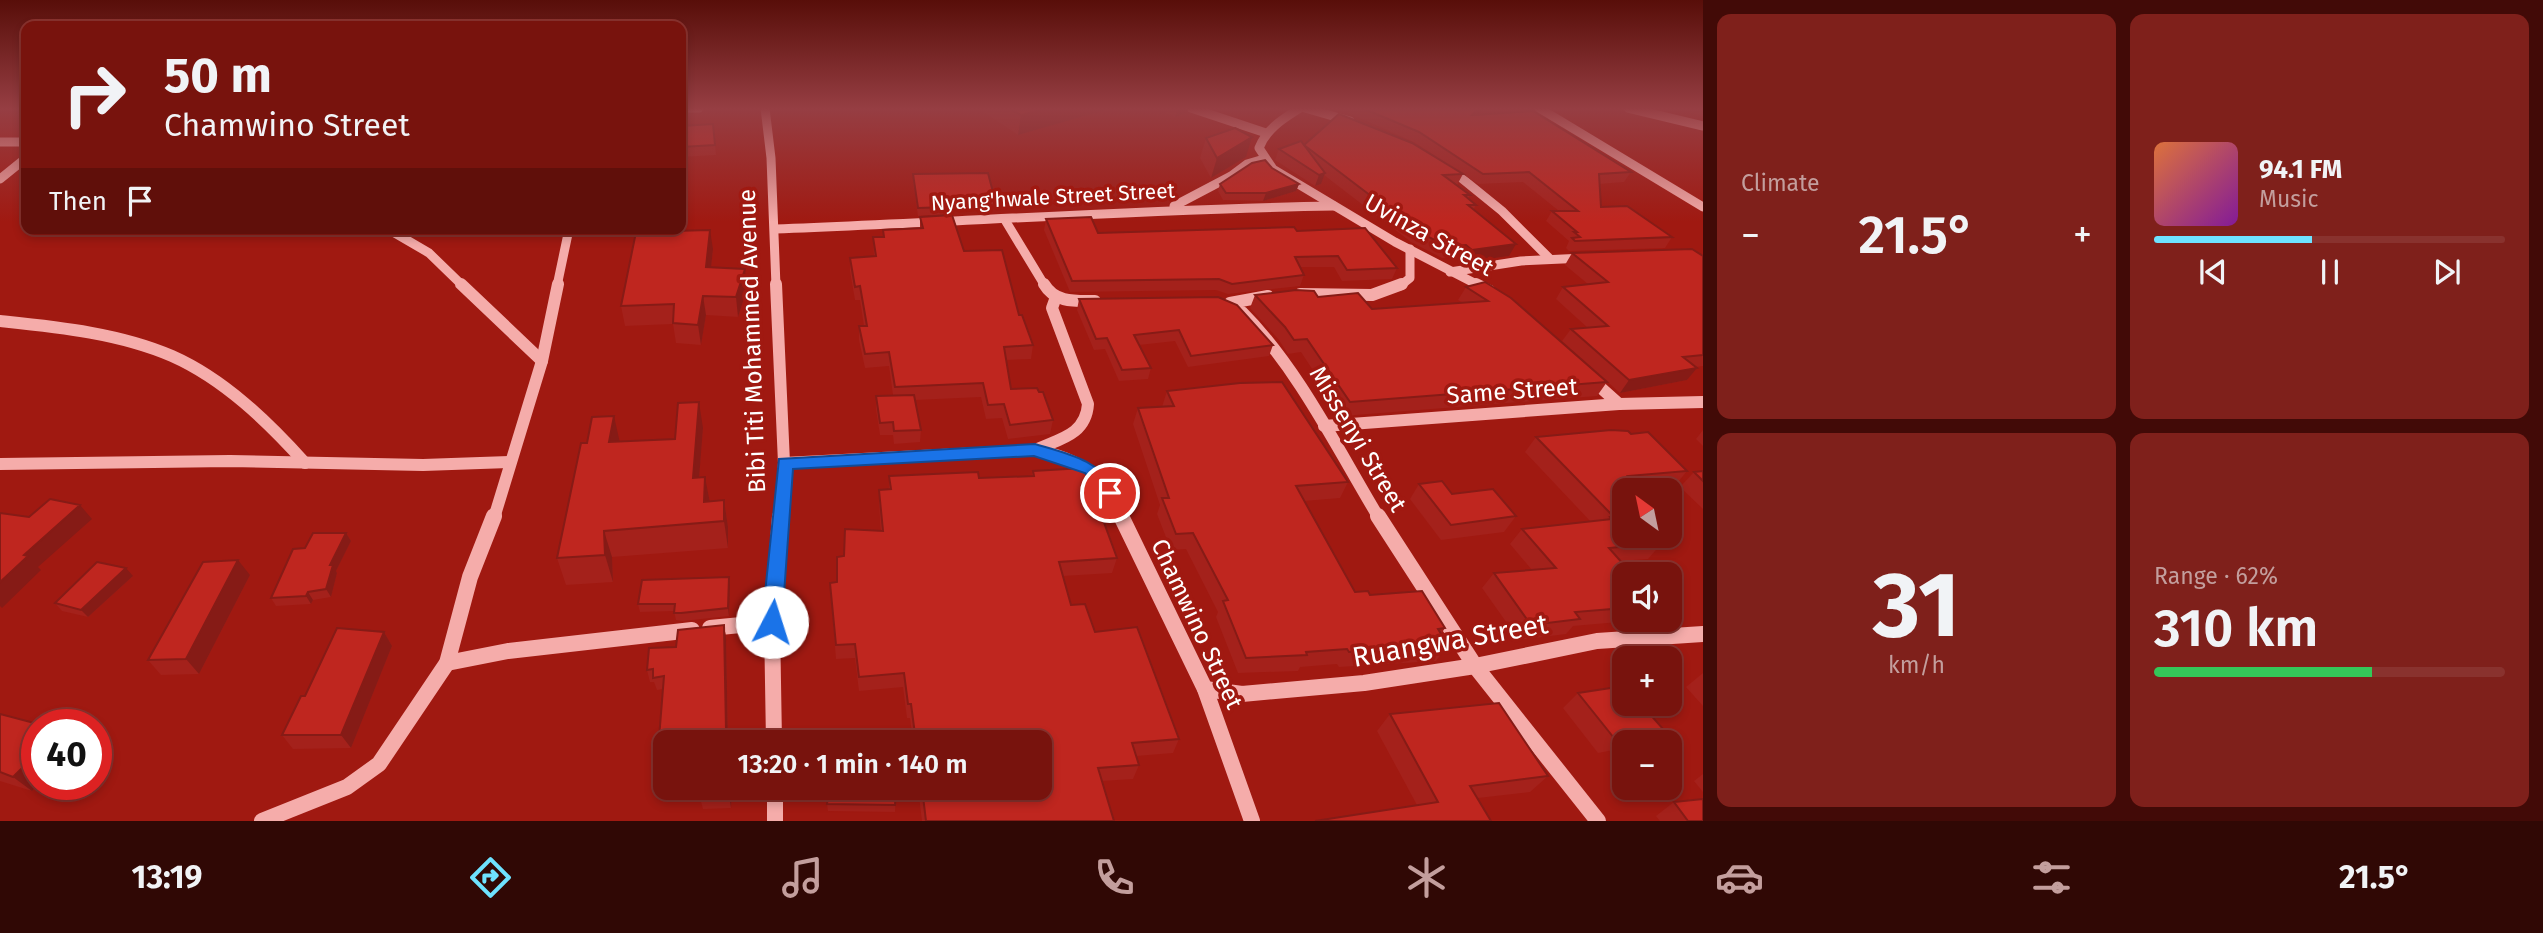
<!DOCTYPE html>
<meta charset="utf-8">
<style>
body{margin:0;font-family:"Fira Sans",sans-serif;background:#7f201b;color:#f1f3f6;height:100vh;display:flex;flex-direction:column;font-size:26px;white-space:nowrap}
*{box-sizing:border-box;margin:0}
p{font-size:23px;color:#c39e9d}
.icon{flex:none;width:38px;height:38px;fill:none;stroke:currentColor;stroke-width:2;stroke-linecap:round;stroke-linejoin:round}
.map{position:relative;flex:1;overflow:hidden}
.side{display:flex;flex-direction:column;gap:14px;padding:14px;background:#420a07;width:840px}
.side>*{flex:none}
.top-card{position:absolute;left:21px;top:21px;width:665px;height:214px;border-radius:14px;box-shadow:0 4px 10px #0003,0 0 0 2px #89322e;background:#78130d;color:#f1f3f6;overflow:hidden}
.needle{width:46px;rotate:327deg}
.controls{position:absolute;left:1612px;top:478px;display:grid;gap:14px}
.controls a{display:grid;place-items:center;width:70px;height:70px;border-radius:14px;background:#78130d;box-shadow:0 4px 10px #0003,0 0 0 2px #89322e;font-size:35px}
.speed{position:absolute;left:21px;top:709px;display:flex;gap:14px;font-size:35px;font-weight:700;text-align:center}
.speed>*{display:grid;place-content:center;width:91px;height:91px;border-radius:50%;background:#78130d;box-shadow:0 4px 10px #0003,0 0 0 2px #89322e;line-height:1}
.speed .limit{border:10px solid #d22;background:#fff;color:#111}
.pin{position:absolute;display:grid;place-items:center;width:60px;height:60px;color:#fff;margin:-30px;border:4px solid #fff;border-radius:50%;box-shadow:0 2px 7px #0007}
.me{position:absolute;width:77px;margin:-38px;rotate:5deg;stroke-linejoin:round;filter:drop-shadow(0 0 5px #0008)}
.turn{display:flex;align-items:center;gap:24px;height:147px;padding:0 28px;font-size:32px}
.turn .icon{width:91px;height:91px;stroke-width:2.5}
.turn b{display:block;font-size:49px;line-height:60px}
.then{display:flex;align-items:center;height:66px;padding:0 28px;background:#0003;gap:14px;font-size:26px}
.big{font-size:52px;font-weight:600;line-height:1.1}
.side .widget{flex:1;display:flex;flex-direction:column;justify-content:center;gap:10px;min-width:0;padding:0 24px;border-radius:14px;background:#7f201b}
.side .dial{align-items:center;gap:0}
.dial b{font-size:91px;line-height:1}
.song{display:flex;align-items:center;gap:21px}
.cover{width:84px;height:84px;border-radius:10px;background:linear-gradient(135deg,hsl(20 70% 55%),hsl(290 70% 35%))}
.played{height:7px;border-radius:4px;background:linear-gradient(90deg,#6ee2ff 45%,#89322e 45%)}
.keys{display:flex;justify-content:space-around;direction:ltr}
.heat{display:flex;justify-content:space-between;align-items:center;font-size:38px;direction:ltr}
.charge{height:10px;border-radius:5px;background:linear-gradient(90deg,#34c759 62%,#89322e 0)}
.side .tiles{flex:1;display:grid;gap:14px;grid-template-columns:repeat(2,1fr)}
.trip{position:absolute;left:653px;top:730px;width:399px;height:70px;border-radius:14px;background:#78130d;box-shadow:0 4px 10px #0003,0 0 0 2px #89322e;font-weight:600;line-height:70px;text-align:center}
.dock{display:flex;height:112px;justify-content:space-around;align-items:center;background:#300805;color:#c39e9d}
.dock .icon{width:49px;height:49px}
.dock .on{color:#6ee2ff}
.dock b{font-size:32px;color:#f1f3f6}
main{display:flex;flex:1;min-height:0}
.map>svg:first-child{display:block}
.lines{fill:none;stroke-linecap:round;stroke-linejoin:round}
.minor-far2{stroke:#f5acaa;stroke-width:9}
.minor-far1{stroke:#f5acaa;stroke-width:12}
.minor{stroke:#f5acaa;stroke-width:16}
.wall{fill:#a4211b}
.shaded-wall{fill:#861b16}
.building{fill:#bf261f;stroke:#861b16;stroke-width:2}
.route{fill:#1a73e8;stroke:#114b97;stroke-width:2}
.labels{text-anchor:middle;stroke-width:7;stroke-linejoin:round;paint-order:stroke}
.far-street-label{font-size:21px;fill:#fff;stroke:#a01911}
.street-label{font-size:24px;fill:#fff;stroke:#a01911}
.near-street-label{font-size:28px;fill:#fff;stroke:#a01911}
</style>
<main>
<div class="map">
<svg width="1703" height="821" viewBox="0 0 1703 821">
<rect width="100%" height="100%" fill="#a01911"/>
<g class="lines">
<!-- minor-far2 -->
<g class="minor-far2">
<polyline points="681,108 699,108"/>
<polyline points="765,108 771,158 776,286"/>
<polyline points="1191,108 1266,133"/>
<path d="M 1300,108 C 1283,119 1267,128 1259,148 L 1273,169 L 1395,242 L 1480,286"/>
<polyline points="1305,108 1350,121"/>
<polyline points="1539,108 1703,207"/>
<polyline points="1628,108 1703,126"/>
<polyline points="0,142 26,142"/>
<polyline points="1449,168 1502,211 1550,259"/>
<polyline points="0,179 26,158"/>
<polyline points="1174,206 1231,176 1247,164 1264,159"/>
<polyline points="1005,220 1045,286"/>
<polyline points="388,229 429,253 463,286"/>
<path d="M 775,229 C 961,222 1147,209 1334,206"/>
<polyline points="1450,272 1521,261 1584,258"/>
<polyline points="557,286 569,229"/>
<polyline points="1400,286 1410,278 1410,249"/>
</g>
<!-- minor-far1 -->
<g class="minor-far1">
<polyline points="461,284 542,361"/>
<polyline points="776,284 784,463 780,518"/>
<path d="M 1044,284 C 1055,303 1075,301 1095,301"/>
<polyline points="1476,284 1490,291"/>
<polyline points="1300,294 1372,295 1402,284"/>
<polyline points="1230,303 1268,296"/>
<path d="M 1242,312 C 1298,368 1338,450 1379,518"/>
<path d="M 0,321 C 57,327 119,333 172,356 C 224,379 268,422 305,463"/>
<polyline points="1591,379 1619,404"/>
<polyline points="1324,426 1619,404 1703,402"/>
<path d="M 1035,450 C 1059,439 1086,435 1088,404 L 1052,308 L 1056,297"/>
<path d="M 784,463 L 1036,450 C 1082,459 1102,476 1122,518"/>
<polyline points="0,464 230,461 423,465 509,462"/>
<polyline points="494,518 542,361 558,284"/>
</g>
<!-- minor -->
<g class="minor">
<polyline points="1121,516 1205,689 1252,821"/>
<polyline points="1378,516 1475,666 1598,821"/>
<polyline points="710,628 772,622"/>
<polyline points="447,663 508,651 692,630"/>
<polyline points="1205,689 1242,694 1364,683 1475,666 1597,641 1703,634"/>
<polyline points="774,742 772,622 780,516"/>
<polyline points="775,788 775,821"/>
<polyline points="262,821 347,787 379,764 447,663 470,577 494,516"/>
</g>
</g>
<!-- wall -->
<g class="wall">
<polygon points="982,108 1112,108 1018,135 982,111"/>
<polygon points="1156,108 1188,108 1187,113 1175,117"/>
<polygon points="1348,108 1484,108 1477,114 1631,172 1624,182 1599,184 1601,207 1672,237 1665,248 1569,251 1566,248 1569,241 1546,221 1552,211 1559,211 1523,182 1478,184 1414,142 1346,112"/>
<polygon points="1686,108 1703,108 1703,116 1684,111"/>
<polygon points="713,124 716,155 681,157 681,126"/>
<polygon points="1206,138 1246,157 1211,178 1200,158"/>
<polygon points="1304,145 1463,174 1457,185 1470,195 1468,199 1476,205 1473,210 1509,256 1466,262 1460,257 1442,258 1411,242 1324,175 1321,184 1315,186 1275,160 1279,149"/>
<polygon points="1272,168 1299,184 1296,191 1263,201 1223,200 1218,191 1220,184"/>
<polygon points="913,174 994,196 993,204 947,207 946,214 918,216 913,182"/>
<polygon points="920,217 964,251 1019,315 1033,345 1031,359 1006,360 1011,389 1053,420 1050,434 1008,439 1002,418 986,419 981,397 915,400 921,430 920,442 894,444 893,435 880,435 876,409 876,396 893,395 889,366 865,368 859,340 859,326 864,326 860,300 855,300 850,271 850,258 874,256 873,237 883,237 883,230 920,228"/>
<polygon points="1046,219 1098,233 1297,231 1397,268 1392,279 1342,281 1334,267 1300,267 1304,275 1300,286 1228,294 1216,290 1070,292 1044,230"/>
<polygon points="713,249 711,268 747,289 738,317 706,315 701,345 676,343 673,324 625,326 621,306"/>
<polygon points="1572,253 1703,256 1703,366 1696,367 1687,380 1620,393 1562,341 1571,329 1588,328 1556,299 1563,287 1588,284 1565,265"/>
<polygon points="1466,287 1607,382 1597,396 1343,416 1301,352 1288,354 1279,340 1250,308 1255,295 1318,297 1372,309 1463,303 1458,300"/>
<polygon points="1079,299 1273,345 1269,356 1188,367 1175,341 1139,345 1151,368 1148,379 1119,381 1105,349 1094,350 1077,310"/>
<polygon points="1167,391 1348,482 1340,498 1304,501 1355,592 1370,595 1445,628 1441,634 1448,645 1436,661 1339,667 1337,664 1300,667 1298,671 1238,673 1216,617 1218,612 1186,549 1171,550 1157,514 1160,505 1133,424 1138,408 1162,407"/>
<polygon points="703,428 699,477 709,501 724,500 728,527 728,548 612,557 613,582 566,585 557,558 619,441 675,439"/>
<polygon points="1703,430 1703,446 1696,439"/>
<polygon points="1631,434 1687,471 1674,487 1641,489 1624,536 1661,536 1658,539 1662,543 1648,559 1620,561 1624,574 1624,620 1642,620 1573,626 1566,634 1519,640 1482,588 1494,573 1532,570 1510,544 1522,529 1591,522 1525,452 1536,437"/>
<polygon points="1033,471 1117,558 1112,573 1063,576 1071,605 1095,632 1179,739 1173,753 1136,756 1139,765 1133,779 1102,781 1114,821 922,821 918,788 1040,788 1040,742 913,742 910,718 907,718 903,687 859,691 855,658 836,659 830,583 837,582 844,556 881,531 879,505 879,490 889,489 889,476 979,478 1032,476"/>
<polygon points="1703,471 1703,509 1680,487 1694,472"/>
<polygon points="1419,484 1452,494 1516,516 1504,532 1441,540 1410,499"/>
<polygon points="346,533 351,541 336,571 337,573 331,597 313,600 311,604 276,606 271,598 305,548"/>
<polygon points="250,575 199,674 161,675 148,660"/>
<polygon points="133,576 88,617 62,611 55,603"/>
<polygon points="730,585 729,616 683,621 676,620 674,611 640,612 638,604"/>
<polygon points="724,625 726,638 728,730 731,730 733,742 665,742 665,774 664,769 664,763 661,763 658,751 663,689 657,690 654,682 650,682 647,670 676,647"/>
<polygon points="384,632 392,646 351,748 293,749 282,735 305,696"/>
<polygon points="1703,673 1703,706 1686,687"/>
<polygon points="1578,693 1664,730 1650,742 1624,742 1624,748 1598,753 1563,708"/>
<polygon points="0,714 37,724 37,784 38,784 32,791 0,781"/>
<polygon points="1390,714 1548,776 1530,792 1417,805 1377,731"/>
<polygon points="1703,774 1703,792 1694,781"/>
<polygon points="701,788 732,788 731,808 703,809 700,798"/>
<polygon points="896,788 895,812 828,811 827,804"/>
<polygon points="1674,802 1703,821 1660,821 1656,816"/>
</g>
<!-- shaded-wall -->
<g class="shaded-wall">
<polygon points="1049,108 1112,108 1018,135 1021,115"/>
<polygon points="1178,108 1188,108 1187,113 1175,117"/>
<polygon points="1479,108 1484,108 1468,124 1472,115"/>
<polygon points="1252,137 1246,157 1211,178 1217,158"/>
<polygon points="1325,173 1321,184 1315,186 1319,175"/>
<polygon points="1299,184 1296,191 1263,201 1266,193"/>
<polygon points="710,230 713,249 709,287 706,267"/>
<polygon points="1516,244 1509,256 1466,262 1472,250"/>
<polygon points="745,269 747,289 738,317 736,297"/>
<polygon points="703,296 706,315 701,345 698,325"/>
<polygon points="1697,368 1687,380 1620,393 1629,380"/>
<polygon points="699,402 703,428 697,504 693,478"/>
<polygon points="614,416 620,443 609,442"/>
<polygon points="705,477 710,503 704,502"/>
<polygon points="724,500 728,527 728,548 724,521"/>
<polygon points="80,505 92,519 38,567 41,570 2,608 0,606 0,582 24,555"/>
<polygon points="604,531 612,557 613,582 605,555"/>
<polygon points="346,533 351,541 336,571 337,573 331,597 326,589 330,565"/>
<polygon points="238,560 250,575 199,674 186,659"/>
<polygon points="126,568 133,576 88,617 81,610"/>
<polygon points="729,577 730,585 729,616 728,608"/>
<polygon points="308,592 313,600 311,604 306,596"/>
<polygon points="724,625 726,638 728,742 726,730"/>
<polygon points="384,632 392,646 351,748 341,735"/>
<polygon points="23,767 37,778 37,784 38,784 32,791 13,777"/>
<polygon points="729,788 732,788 731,808 729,796"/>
</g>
<!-- building -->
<g class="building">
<polygon points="1008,108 1049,108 1021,115"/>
<polygon points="1362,108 1479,108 1472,115 1533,111 1631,172 1599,174 1601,207 1627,206 1672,237 1575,241 1572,238 1580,237 1574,232 1577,232 1552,211 1578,211 1529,172 1483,174 1419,132"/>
<polygon points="1339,114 1412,143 1463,174 1443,175 1470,195 1464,195 1476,205 1468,205 1516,244 1472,250 1466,245 1448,247 1417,231 1304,145 1325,173 1319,175 1279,149 1301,141 1304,145"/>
<polygon points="713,124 715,145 681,147 681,126"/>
<polygon points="1235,128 1252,137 1217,158 1206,138"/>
<polygon points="1265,160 1272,168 1299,184 1266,193 1226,193 1220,184 1252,163"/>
<polygon points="988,173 994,196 944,200 947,207 918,208 913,174"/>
<polygon points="952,215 964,251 1002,250 1019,315 1022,315 1033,345 1004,347 1011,389 1037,388 1039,392 1043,392 1053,420 1010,425 1004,404 988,405 983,383 895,387 889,352 865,354 859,326 867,326 860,286 855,287 850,258 876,256 873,237 884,237 883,230 923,228 920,217"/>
<polygon points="1091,217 1098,233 1294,227 1297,231 1365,228 1397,268 1347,270 1338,256 1295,257 1304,275 1232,284 1219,279 1072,281 1046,219"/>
<polygon points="710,230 706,267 745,269 736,297 703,296 698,325 673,323 674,304 621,306 636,232"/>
<polygon points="1692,249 1703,256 1703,355 1683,357 1697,368 1629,380 1571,329 1608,326 1563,287 1608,282 1572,253"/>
<polygon points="1485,282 1511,298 1607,382 1350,402 1307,339 1294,340 1285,327 1255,295 1296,290 1314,291 1318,297 1358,293 1372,309 1488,301 1466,287"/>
<polygon points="1218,297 1237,305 1273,345 1191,356 1179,330 1134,335 1151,368 1122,370 1107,338 1096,339 1079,299"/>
<polygon points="1282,382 1348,482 1296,486 1355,592 1368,591 1370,595 1422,591 1445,628 1438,629 1448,645 1349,652 1347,649 1306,652 1307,655 1246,658 1223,601 1228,600 1193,533 1176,534 1162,498 1169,498 1138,408 1174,406 1167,391 1240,383"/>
<polygon points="914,395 921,430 894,431 893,422 880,423 876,396"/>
<polygon points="699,402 693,478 705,477 704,502 724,500 724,521 604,531 605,555 557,558 581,443 587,443 592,417 614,416 609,442 675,439 678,403"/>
<polygon points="1611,430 1628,431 1631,434 1648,432 1687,471 1628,476 1642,490 1624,490 1624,536 1655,536 1662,543 1609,548 1632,574 1624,574 1624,608 1575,612 1580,619 1531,625 1494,573 1556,568 1522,529 1612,519 1610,517 1613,516 1536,437"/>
<polygon points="1084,468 1117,558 1059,562 1071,605 1085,604 1095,632 1137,627 1179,739 1132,743 1139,765 1098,768 1114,821 926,821 922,788 1040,788 1040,742 916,742 911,704 908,704 904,673 859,677 855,644 836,645 830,583 837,582 837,557 844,556 845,529 883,531 879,490 891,489 889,476 978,472 979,478 1034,476 1033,471"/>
<polygon points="1703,471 1703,481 1694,472"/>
<polygon points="1442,481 1452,494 1493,489 1516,516 1451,525 1419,484"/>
<polygon points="50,499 80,505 24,555 28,556 0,582 0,513 29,517"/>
<polygon points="313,533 346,533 330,565 333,565 326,589 308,592 306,596 271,598 293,549 305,548"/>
<polygon points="238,560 186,659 148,660 203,562"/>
<polygon points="97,562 126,568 81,610 55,603"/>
<polygon points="729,577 728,608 681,613 674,613 675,604 638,604 642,580"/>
<polygon points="724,625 726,730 731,730 730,742 665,742 665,769 664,769 665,751 658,751 664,676 653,678 653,669 647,670 649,648 676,647 678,630"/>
<polygon points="337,628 384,632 341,735 282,735 301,696 305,696"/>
<polygon points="1624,686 1624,704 1641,704 1664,730 1614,738 1578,693"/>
<polygon points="1499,703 1548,776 1470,786 1491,821 1315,821 1438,802 1390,714"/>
<polygon points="0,714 38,724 37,724 37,771 23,767 13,777 0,772"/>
<polygon points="701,788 729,788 729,796 700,798"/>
<polygon points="829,788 896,788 895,805 827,804"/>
<polygon points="1703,799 1703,821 1688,821 1674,802"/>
</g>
<!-- sky -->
<linearGradient id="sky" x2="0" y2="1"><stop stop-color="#580e09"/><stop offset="0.49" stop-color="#963e43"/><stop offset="1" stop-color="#963e43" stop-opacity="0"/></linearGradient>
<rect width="1703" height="222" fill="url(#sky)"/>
<!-- route -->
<path class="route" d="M 1035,444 C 1069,454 1100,460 1119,493 L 1116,497 L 1104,497 L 1085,473 L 1034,456 L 793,469 L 782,622 L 779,628 L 772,631 L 765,628 L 762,622 L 779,459 Z"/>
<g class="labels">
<!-- far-street labels -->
<g class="far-street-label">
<text transform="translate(1053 197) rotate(-3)" y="7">Nyang'hwale Street Street</text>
</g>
<!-- street labels -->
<g class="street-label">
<text transform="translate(1429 235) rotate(29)" y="8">Uvinza Street</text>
<text transform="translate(752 341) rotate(-92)" y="8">Bibi Titi Mohammed Avenue</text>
<text transform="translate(1512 391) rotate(-4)" y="8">Same Street</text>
<text transform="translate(1358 439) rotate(59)" y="8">Missenyi Street</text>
<text transform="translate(1197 624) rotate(65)" y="8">Chamwino Street</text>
</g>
<!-- near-street labels -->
<g class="near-street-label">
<text transform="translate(1450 640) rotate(-10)" y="10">Ruangwa Street</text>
</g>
</g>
</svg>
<div class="controls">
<a><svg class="needle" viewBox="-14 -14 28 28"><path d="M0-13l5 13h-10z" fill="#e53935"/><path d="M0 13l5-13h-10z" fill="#c39e9d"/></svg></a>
<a><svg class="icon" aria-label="sound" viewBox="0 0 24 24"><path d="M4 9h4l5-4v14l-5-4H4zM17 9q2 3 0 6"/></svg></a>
<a>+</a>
<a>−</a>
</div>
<div class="speed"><div class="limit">40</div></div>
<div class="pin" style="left:1110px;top:493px;background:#d93025"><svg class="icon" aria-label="arrive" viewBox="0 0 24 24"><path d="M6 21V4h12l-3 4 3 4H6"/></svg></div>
<svg class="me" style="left:772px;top:622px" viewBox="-20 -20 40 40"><circle r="19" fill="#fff"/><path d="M0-13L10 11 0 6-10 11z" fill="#1a73e8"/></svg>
<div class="trip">13:20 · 1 min · 140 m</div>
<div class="top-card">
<div class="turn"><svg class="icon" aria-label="right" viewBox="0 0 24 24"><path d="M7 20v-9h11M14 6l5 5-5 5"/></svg><div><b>50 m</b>Chamwino Street</div></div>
<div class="then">Then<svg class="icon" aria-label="arrive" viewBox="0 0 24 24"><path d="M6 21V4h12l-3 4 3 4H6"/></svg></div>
</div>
</div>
<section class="side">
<div class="tiles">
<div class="widget"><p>Climate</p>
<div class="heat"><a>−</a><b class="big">21.5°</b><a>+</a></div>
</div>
<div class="widget">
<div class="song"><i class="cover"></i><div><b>94.1 FM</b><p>Music</p></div></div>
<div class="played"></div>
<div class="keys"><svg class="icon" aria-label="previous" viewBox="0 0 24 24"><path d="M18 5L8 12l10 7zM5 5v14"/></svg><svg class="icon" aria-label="pause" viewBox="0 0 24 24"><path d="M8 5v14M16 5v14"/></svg><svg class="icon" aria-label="next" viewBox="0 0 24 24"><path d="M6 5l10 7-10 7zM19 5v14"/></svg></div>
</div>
<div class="widget dial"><b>31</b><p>km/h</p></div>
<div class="widget"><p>Range · 62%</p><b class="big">310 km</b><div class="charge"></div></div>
</div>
</section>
</main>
<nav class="dock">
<b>13:19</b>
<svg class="icon on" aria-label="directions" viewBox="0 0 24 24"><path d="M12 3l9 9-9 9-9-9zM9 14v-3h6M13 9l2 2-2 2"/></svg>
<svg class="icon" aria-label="music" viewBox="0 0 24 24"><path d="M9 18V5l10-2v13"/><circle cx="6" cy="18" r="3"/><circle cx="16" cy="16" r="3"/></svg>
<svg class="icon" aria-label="phone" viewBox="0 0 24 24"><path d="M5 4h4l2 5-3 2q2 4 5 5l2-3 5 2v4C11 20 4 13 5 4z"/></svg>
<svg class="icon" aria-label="climate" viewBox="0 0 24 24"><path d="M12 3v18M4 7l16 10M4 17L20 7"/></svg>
<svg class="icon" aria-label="car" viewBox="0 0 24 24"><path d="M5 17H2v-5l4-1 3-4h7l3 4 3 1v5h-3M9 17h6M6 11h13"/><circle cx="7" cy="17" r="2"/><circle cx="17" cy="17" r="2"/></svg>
<svg class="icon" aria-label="filters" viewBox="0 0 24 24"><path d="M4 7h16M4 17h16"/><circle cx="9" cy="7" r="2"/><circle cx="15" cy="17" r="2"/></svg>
<b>21.5°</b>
</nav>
